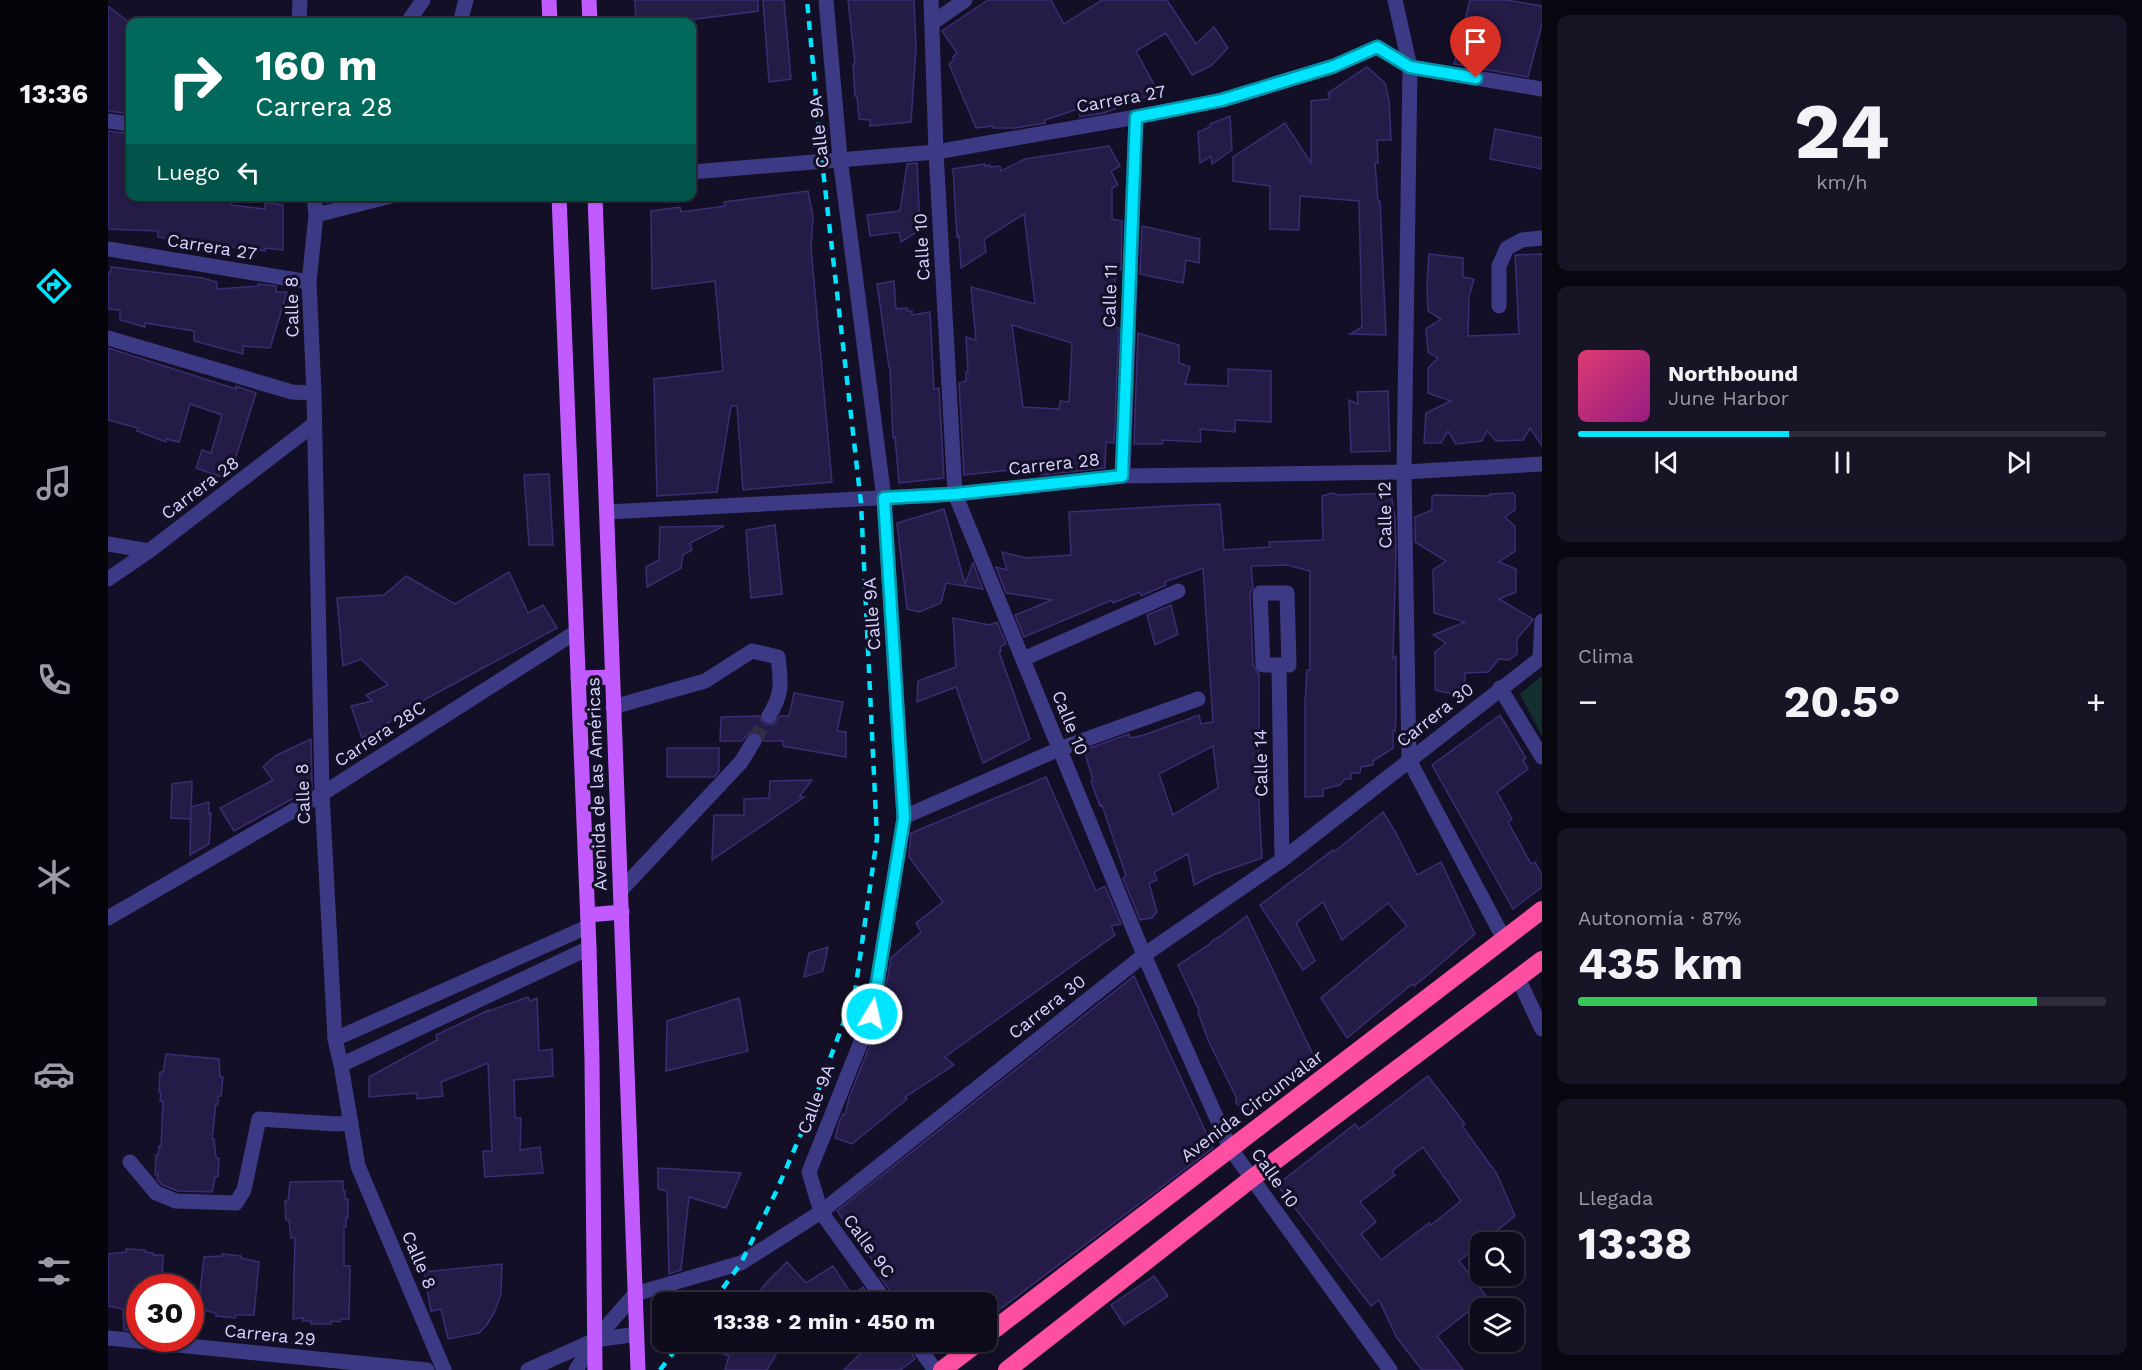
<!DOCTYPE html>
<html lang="es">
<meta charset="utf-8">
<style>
body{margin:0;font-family:"Work Sans",sans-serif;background:#171425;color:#f1f3f6;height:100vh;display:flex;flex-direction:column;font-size:22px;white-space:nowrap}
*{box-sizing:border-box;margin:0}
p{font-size:20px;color:#9b9ba3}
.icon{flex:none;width:33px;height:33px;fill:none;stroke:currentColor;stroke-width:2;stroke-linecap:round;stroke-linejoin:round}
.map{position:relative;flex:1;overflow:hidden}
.drawer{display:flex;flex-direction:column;gap:15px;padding:15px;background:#08060f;width:600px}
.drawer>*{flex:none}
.banner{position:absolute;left:18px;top:18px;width:570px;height:183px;border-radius:12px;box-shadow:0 2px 4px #0004,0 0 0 2px #2e2b3b;background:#00695c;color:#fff;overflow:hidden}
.tools{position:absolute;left:1362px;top:1232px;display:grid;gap:12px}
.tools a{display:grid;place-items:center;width:54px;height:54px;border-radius:12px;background:#0e0b1c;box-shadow:0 2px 4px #0004,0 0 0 2px #2e2b3b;font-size:30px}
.speed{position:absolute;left:18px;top:1274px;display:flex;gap:12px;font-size:30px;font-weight:700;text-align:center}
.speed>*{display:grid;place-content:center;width:78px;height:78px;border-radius:50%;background:#0e0b1c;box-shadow:0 2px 4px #0004,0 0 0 2px #2e2b3b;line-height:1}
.speed .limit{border:9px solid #d22;background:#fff;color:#111}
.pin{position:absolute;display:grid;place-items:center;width:51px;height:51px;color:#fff;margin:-62px -26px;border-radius:50% 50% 50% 0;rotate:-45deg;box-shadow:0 0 6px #0007}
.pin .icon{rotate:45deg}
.me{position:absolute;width:66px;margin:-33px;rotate:9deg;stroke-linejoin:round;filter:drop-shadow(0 0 4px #0008)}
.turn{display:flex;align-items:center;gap:21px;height:126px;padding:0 30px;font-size:27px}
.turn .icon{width:78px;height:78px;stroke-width:2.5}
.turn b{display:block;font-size:42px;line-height:51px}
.then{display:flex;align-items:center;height:57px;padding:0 30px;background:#0003;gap:12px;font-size:22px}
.big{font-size:45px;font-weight:700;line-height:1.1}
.drawer .tile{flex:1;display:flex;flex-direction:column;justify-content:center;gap:9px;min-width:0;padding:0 21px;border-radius:12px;background:#171425}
.drawer .dial{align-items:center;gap:0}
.dial b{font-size:78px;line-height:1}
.song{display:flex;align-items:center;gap:18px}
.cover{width:72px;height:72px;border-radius:9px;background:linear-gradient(135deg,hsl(340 70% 55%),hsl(310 70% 35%))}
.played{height:6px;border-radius:3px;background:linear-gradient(90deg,#00e5ff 40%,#2e2b3b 40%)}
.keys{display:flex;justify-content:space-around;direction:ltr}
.heat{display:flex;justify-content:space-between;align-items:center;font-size:33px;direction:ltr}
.charge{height:9px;border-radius:4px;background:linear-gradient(90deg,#34c759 87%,#2e2b3b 0)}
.trip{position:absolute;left:544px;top:1292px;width:345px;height:60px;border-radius:12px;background:#0e0b1c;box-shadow:0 2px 4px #0004,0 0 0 2px #2e2b3b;font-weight:700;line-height:60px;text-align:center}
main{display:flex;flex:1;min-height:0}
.menu{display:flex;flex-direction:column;width:108px;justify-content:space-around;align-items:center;background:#06040b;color:#9b9ba3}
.menu .icon{width:42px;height:42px}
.menu .active{color:#00e5ff}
.menu b{font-size:27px;color:#f1f3f6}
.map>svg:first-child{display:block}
.green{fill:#12302f}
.building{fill:#241b47;stroke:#3b2d73;stroke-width:1.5;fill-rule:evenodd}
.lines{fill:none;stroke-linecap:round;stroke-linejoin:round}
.minor-tunnel{stroke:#312d47;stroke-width:15;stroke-dasharray:15 8;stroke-linecap:butt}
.minor{stroke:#3d3a85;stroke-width:15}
.major{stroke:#c25bff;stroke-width:15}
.highway{stroke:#ff4fa3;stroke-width:18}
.rail{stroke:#00e5ff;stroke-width:4.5;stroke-dasharray:9 8;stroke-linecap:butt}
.route-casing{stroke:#0095a6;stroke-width:15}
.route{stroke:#00e5ff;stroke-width:10}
.labels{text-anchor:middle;stroke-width:6;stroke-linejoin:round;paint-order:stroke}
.street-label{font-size:18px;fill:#d9d4ff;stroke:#130f26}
</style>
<main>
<nav class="menu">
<b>13:36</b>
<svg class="icon active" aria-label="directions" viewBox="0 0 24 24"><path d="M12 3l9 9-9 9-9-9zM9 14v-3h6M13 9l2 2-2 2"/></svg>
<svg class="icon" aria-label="music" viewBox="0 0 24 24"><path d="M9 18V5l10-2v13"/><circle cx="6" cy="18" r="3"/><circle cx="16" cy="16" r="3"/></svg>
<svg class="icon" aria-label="phone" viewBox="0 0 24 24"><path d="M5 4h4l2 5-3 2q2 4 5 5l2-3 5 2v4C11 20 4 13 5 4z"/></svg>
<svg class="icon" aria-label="climate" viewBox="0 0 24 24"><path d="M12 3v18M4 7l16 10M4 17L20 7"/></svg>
<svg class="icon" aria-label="car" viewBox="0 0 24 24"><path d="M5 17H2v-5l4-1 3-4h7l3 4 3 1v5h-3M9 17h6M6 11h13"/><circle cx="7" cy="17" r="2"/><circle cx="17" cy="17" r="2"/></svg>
<svg class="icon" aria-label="filters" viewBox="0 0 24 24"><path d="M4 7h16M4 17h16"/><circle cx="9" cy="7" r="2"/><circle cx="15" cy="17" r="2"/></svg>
</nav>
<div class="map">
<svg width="1434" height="1370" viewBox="0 0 1434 1370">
<rect width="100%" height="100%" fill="#130f26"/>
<!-- green -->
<polygon class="green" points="1434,676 1434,736 1412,694"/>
<!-- building -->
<g class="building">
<polygon points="527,0 650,0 650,11 581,20 581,22 528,22"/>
<polygon points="655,0 676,0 683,79 661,82"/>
<polygon points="740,0 806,0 808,48 803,122 762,126 762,120 751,119 749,96 747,96 745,64 747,64"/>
<polygon points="880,0 943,0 956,24 994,0 1059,0 1088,44 1106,27 1120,48 1103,66 1084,75 1058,33 1028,51 1050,92 996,113 972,117 970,109 937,120 937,123 907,128 885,128 885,126 868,128 841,64 846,60 845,57 849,53 834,31"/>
<polygon points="1362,0 1398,0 1434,6 1434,24 1420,77 1346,64"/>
<polygon points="0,6 22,23 22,114 0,111"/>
<polygon points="1259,67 1277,83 1281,101 1283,140 1269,140 1270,163 1267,163 1270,201 1272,201 1278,335 1242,334 1254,327 1251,201 1192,196 1191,230 1162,229 1162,186 1125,181 1125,157 1177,123 1203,163 1203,101 1222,99 1220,93"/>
<polygon points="1122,116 1124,150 1104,164 1103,156 1092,163 1090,132 1102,127 1102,124"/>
<polygon points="1387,129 1434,138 1434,169 1382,159"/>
<polygon points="0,131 22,134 22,196 111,196 123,198 123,205 157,209 157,203 175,205 175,250 157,248 157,251 50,237 50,231 0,229"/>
<path d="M 1001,146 L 1012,166 L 1003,171 L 1010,185 L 1004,188 L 1004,219 L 1014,221 L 1013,270 L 1008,269 L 1005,326 L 1011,328 L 1006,443 L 998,442 L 997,468 L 933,475 L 931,467 L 856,475 L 851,383 L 858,381 L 858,372 L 860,372 L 858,337 L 868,340 L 863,287 L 927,304 L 916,214 L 876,239 L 878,252 L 853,268 L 851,236 L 849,237 L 845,169 L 877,164 L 877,166 L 882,165 L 882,167 L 892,166 L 893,171 L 917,159 ZM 904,325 L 964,343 L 961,402 L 952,401 L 951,409 L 915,407 Z"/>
<polygon points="809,163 812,230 793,242 791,232 762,236 759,215 792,211 799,164"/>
<polygon points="700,191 705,217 703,248 724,482 635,490 629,406 623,406 609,492 549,496 546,379 615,371 607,281 544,289 543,211 572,207 573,212 617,206 616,202"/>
<polygon points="1034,226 1092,239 1091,263 1078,260 1075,283 1032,274"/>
<polygon points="1321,254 1355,258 1355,277 1366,279 1361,297 1360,336 1411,334 1407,255 1434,254 1434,446 1422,428 1415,440 1388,441 1379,431 1374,441 1348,444 1340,431 1333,443 1316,443 1318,413 1343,401 1320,393 1320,368 1330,358 1320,352 1318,329 1333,319 1320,311 1319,285"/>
<polygon points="3,267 95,278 109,282 109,289 150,286 150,284 168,286 168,292 179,292 162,348 135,346 135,354 86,341 86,331 37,323 37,327 12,320 12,310 0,309 0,272 3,272"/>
<polygon points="786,281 788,309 799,308 799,311 804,311 804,315 822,312 826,389 831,388 836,478 791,483 787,437 785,438 782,367 781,367 769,284"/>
<polygon points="1030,333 1071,345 1071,363 1082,367 1077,384 1120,386 1120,369 1163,371 1163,422 1127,420 1127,432 1092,429 1093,442 1055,440 1054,444 1026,444"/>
<polygon points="0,348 128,389 128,386 148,393 124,469 113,477 88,468 94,450 103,453 114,415 82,404 71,442 58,439 58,442 29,431 30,428 0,420"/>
<polygon points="1280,391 1282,451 1243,452 1241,400 1250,404 1249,392"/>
<polygon points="441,474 445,545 421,545 416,475"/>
<path d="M 1224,493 L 1230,495 L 1283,493 L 1287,518 L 1288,549 L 1285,659 L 1288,656 L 1288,721 L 1287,731 L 1285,730 L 1285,748 L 1265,761 L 1265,765 L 1253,767 L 1252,773 L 1243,773 L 1243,779 L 1237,779 L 1232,785 L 1215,789 L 1215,796 L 1197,797 L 1197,702 L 1199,670 L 1202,670 L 1202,571 L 1179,565 L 1143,566 L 1145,587 L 1142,593 L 1145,665 L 1151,674 L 1151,806 L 1154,858 L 1105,875 L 1086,885 L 1080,854 L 1046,872 L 1049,880 L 1041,883 L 1049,912 L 1044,918 L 1032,920 L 1015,878 L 1018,876 L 994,805 L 992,806 L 983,781 L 985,780 L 976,750 L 1021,734 L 1022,738 L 1036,735 L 1091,715 L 1093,724 L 1105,722 L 1095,568 L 1057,582 L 1058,585 L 1033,596 L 1032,592 L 1005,603 L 1004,600 L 916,637 L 907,615 L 944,600 L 898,593 L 888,567 L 899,570 L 894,552 L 918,558 L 963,555 L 961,512 L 1061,506 L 1112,504 L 1116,550 L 1162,547 L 1161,542 L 1215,540 L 1214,496 ZM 1105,746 L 1110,788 L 1065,815 L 1051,774 Z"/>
<polygon points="1405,493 1407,496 1407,510 1397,517 1407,526 1407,551 1391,562 1408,569 1408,592 1391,599 1425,619 1424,621 1409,639 1409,654 1401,660 1391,659 1380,672 1357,673 1357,682 1344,694 1327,690 1327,652 1338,643 1325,635 1357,622 1326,613 1325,570 1338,561 1307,542 1307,517 1324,510 1324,497 1326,495 1382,496 1382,494"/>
<polygon points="836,509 857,584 865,563 875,589 838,583 833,603 811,612 799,609 789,523"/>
<polygon points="667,525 674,594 643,598 638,530"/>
<polygon points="616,526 582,543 584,550 575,555 573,568 539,587 538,567 551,560 552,527"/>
<polygon points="401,572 420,613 435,605 449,628 327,694 303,707 304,709 254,738 243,706 264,701 258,695 280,685 253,659 235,666 229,598 276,595 298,576 347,604"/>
<polygon points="1063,605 1070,634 1047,645 1039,615"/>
<polygon points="845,618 882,625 889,622 898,644 892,647 893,651 891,652 922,739 875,763 848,687 809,702 810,681 848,667"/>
<polygon points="686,693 735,702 729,731 738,732 738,757 675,746 675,741 656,741 654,736 647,731 641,733 634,741 612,741 613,717 651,716 656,724 665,725 672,716 681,716"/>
<polygon points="1392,715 1418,758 1415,760 1420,769 1389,792 1404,819 1400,822 1423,864 1427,862 1434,875 1434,887 1405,909 1324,765"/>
<polygon points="203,739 204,788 126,831 112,808 165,780 155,767 167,756"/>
<polygon points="559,748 611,748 611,771 606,777 559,777"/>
<polygon points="938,777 988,891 997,886 1013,924 1003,926 1007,935 837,1057 846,1065 797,1097 799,1099 744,1144 727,1138 731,1122 735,1114 737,1115 741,1098 773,1017 783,958 813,932 808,923 835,902 801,857 803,833"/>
<polygon points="704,780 691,797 696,797 604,860 606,815 636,815 636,799 661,798 662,781"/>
<polygon points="84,781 83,819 63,818 64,784"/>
<polygon points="101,802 101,814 103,813 101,844 82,855 83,807"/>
<polygon points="1275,812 1287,831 1309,875 1333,862 1367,934 1316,978 1306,986 1304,984 1239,1038 1213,998 1299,926 1280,903 1234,940 1215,902 1188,923 1207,961 1195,970 1152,905 1225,850 1226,852"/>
<polygon points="1139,916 1207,1059 1178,1081 1171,1091 1161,1097 1153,1098 1152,1104 1135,1110 1128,1103 1128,1097 1100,1040 1090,1012 1091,1010 1070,965 1102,944 1105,940 1111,937"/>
<polygon points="720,947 715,971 696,977 701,953"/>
<polygon points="1026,976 1105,1148 879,1319 879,1302 788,1302 786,1296 772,1277 775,1275 729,1211"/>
<polygon points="420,997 422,1001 429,998 431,1051 444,1049 445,1076 406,1080 407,1118 413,1118 412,1150 432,1147 435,1173 377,1177 375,1151 384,1151 380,1063 333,1082 335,1096 309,1099 309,1093 261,1097 261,1077 329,1040 328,1035 381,1010 381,1011"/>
<polygon points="631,998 640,1051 558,1071 559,1021"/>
<polygon points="58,1054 111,1059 112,1077 115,1077 113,1096 110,1096 110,1104 108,1104 104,1139 106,1139 108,1158 111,1158 110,1177 107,1177 104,1192 70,1191 54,1185 49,1179 50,1174 47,1175 48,1155 50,1155 51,1146 53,1147 55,1101 52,1101 53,1092 51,1092 52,1072 55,1072"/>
<path d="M 1320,1076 L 1357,1124 L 1354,1126 L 1389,1174 L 1407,1216 L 1351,1261 L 1379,1297 L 1329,1336 L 1355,1370 L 1314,1370 L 1289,1338 L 1271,1300 L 1263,1306 L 1169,1185 L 1247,1124 L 1251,1129 ZM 1315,1147 L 1353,1201 L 1323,1225 L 1321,1223 L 1273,1260 L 1253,1234 L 1268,1222 L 1252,1202 L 1287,1175 L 1284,1171 Z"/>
<polygon points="550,1168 633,1173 618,1208 581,1197 573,1270 561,1274 559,1191 550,1189"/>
<polygon points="235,1181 235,1191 237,1191 237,1200 240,1199 240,1218 238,1218 238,1227 236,1227 236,1266 242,1266 241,1319 232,1319 232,1322 223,1321 223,1324 203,1324 204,1321 195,1321 195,1318 185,1319 187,1238 183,1238 181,1220 178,1220 177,1201 180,1201 182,1182"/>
<polygon points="18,1249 37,1250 37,1252 45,1253 45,1255 55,1255 54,1287 32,1287 32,1331 16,1330 15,1309 0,1306 0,1254 18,1252"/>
<polygon points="114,1254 133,1256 133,1258 151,1262 146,1315 128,1315 127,1318 108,1316 108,1313 90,1309 96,1257 114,1256"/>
<polygon points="679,1262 698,1283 725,1266 744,1295 755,1287 766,1302 643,1302 659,1282"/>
<polygon points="394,1264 393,1294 386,1313 378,1326 371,1333 340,1339 333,1309 323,1311 316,1272"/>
<polygon points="1046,1276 1060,1296 1016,1325 1003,1305"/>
<polygon points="586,1341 676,1341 659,1370 617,1370 621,1356 586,1344"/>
<polygon points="771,1341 796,1341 807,1359 792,1370 736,1370 756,1350"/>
</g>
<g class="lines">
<!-- minor-tunnel -->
<polyline class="minor-tunnel" points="646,741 661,716"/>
<!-- minor -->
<g class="minor">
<polyline points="718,0 732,158 776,498 796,817 764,1014 701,1172 713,1212 778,1302"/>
<polyline points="823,0 828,152 847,494 1036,955 1122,1148 1282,1370"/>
<polyline points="1287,0 1302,67 1296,472 1301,760 1396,939"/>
<polyline points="354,15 358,0"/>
<polyline points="191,22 192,0"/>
<polyline points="300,22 315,0"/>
<polyline points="824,23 857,0"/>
<polyline points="0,121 22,124"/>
<polyline points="584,172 828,152 1028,117 1114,100 1226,66 1269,47 1302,67 1434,89"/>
<polyline points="206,196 208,215 201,282 206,393 214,794 227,1039 233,1065 250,1166 336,1370"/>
<polyline points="208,215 283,196"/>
<polyline points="0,249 201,282"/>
<polyline points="1391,306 1391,266 1399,248 1414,240 1434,238"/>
<polyline points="0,338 184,392 206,393"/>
<polyline points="1015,476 1028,117"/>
<polyline points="499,512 847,494 1015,476 1296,472 1434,464"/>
<polyline points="0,544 41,551"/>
<polyline points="0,579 41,551 205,425"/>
<polygon points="1152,593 1179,593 1181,665 1155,665"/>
<polyline points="1432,658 1434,621"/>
<polyline points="915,659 1070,591"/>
<polyline points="1171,666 1174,860"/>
<polyline points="1392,688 1434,757"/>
<path d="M 505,707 L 597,681 L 644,651 L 670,657 C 673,682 675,694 661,716"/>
<polyline points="796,817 951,749 1090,699"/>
<polyline points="513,890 633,762 646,741"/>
<polyline points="0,918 214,794 468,632"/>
<polyline points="1410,978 1434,1029"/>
<polyline points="227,1039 479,927"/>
<polyline points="233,1065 481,948"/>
<polyline points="22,1162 48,1193 68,1201 128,1203 136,1190 151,1119 229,1124 243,1123"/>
<polyline points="0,1338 319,1370"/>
<polyline points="806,1341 827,1370"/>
<polyline points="420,1370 487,1340 529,1334"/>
<polyline points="468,1370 487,1340 527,1294 633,1263 713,1212 1036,955 1174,860 1434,657"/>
</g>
<!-- major -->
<g class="major">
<polyline points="441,0 442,22"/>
<polyline points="481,0 482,22"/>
<polyline points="451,196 481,948 484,1060 487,1370"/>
<polyline points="487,196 530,1370"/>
<polyline points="470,678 504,677"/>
<polyline points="480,915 514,912"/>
</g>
<!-- highway -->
<g class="highway">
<polyline points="879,1335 1434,910"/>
<polyline points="834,1370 872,1341"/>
<polyline points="899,1370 1143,1179 1434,960"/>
</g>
<!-- rail -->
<g class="rail">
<polyline points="605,1302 633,1263 668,1192 699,1120 747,992 769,838 753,503 714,161 699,0"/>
<polyline points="552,1370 574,1341"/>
</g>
</g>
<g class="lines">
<defs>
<polyline id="route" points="764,1014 796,818 776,498 847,494 1014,476 1028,117 1114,100 1226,66 1269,47 1302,67 1368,78"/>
</defs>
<!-- route casing -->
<use href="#route" class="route-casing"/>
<!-- route -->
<use href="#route" class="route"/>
</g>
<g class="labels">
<!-- street labels -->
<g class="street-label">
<text transform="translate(1013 99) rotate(-10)" y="6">Carrera 27</text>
<text transform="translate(711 132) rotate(-96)" y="6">Calle 9A</text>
<text transform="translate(104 247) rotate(9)" y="6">Carrera 27</text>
<text transform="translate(814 247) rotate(-93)" y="6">Calle 10</text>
<text transform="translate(1002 296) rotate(-88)" y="6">Calle 11</text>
<text transform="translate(184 307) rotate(-91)" y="6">Calle 8</text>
<text transform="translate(946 464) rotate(-6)" y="6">Carrera 28</text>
<text transform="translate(92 488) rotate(-37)" y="6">Carrera 28</text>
<text transform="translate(1277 515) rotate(-91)" y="6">Calle 12</text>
<text transform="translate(764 614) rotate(-94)" y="6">Calle 9A</text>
<text transform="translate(1327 715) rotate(-38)" y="6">Carrera 30</text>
<text transform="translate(962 723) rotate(68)" y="6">Calle 10</text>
<text transform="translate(272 734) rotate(-33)" y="6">Carrera 28C</text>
<text transform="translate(1153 763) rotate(-91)" y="6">Calle 14</text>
<text transform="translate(489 784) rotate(-92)" y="6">Avenida de las Américas</text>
<text transform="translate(195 794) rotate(-92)" y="6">Calle 8</text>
<text transform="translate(939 1007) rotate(-38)" y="6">Carrera 30</text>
<text transform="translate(708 1099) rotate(-69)" y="6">Calle 9A</text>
<text transform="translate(1144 1106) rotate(-37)" y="6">Avenida Circunvalar</text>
<text transform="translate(1167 1178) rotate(55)" y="6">Calle 10</text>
<text transform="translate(761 1246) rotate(54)" y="6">Calle 9C</text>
<text transform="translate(311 1260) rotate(67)" y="6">Calle 8</text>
<text transform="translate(162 1335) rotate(6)" y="6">Carrera 29</text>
</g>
</g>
</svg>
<div class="tools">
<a><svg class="icon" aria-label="search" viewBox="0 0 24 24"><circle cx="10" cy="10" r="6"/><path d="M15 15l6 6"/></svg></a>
<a><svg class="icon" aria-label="layers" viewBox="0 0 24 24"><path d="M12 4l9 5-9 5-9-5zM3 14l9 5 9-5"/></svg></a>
</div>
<div class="speed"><div class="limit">30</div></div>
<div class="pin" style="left:1368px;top:78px;background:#d93025"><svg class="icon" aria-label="arrive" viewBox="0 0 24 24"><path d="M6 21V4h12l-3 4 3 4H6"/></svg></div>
<svg class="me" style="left:764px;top:1014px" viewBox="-20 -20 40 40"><circle r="17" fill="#00e5ff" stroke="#fff" stroke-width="3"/><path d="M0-11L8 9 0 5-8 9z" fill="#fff"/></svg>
<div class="trip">13:38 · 2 min · 450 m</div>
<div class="banner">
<div class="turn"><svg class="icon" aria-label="right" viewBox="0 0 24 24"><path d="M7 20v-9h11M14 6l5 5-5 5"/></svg><div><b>160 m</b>Carrera 28</div></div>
<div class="then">Luego<svg class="icon" aria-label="left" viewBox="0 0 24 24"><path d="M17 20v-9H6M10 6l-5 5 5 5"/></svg></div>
</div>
</div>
<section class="drawer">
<div class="tile dial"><b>24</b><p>km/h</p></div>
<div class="tile">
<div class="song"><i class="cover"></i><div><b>Northbound</b><p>June Harbor</p></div></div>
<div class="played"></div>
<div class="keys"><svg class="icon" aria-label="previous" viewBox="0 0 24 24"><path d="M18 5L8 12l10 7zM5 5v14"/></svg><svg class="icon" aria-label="pause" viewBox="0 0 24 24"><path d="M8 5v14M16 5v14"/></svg><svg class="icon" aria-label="next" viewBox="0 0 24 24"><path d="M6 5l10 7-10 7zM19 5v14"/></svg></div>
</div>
<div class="tile"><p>Clima</p>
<div class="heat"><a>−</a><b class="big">20.5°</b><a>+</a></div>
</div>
<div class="tile"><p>Autonomía · 87%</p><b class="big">435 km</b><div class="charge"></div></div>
<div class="tile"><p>Llegada</p><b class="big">13:38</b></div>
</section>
</main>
